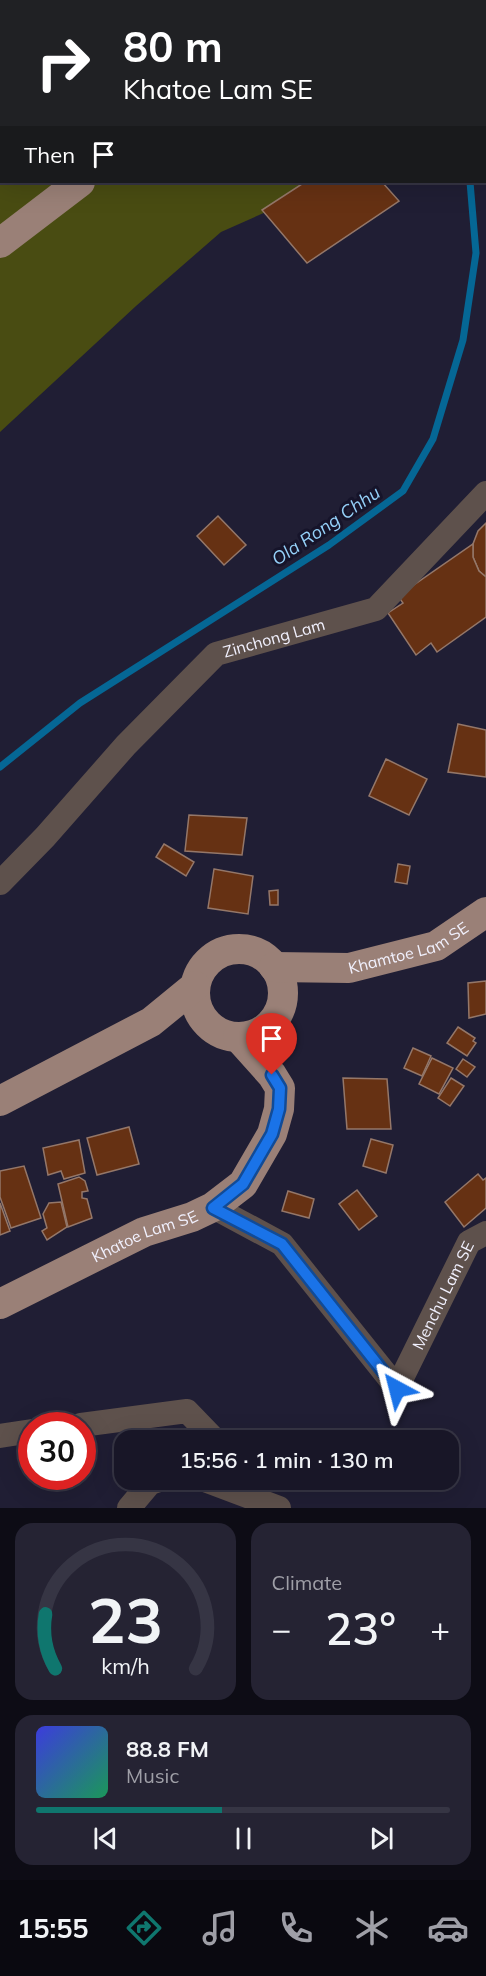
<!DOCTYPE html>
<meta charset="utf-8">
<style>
body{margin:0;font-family:Mulish,sans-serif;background:#252333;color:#f1f3f6;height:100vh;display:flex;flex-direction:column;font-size:22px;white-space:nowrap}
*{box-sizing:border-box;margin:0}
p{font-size:20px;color:#9f9fa7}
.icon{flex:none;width:33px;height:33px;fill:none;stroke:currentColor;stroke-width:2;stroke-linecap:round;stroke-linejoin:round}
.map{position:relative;height:1508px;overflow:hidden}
.side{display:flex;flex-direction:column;gap:15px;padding:15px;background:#0d0c15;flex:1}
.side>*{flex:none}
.banner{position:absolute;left:0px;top:0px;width:486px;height:183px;box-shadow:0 6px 24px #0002,0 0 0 2px #363544;background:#202124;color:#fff;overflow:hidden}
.speed{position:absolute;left:18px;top:1412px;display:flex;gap:12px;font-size:30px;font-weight:700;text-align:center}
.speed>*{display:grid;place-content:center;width:78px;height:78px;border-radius:50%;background:#181627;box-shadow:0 6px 24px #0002,0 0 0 2px #363544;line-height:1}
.speed .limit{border:9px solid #d22;background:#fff;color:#111}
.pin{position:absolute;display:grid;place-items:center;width:51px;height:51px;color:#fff;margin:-62px -26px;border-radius:50% 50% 50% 0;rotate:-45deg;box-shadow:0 0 6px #0007}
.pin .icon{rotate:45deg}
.me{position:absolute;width:66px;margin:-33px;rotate:322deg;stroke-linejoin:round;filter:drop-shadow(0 0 4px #0008)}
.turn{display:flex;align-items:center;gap:21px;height:126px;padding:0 24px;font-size:27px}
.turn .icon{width:78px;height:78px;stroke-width:2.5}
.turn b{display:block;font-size:42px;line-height:51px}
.then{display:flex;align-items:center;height:57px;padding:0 24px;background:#0003;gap:12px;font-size:22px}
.big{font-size:45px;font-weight:600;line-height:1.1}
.side .card{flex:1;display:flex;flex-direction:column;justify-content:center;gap:9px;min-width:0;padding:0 21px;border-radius:18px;background:#252333}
.side .dial{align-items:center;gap:0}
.dial svg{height:156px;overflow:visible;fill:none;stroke:#363544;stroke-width:7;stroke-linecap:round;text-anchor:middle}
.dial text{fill:#f1f3f6;stroke:none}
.song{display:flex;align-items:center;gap:18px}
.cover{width:72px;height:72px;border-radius:9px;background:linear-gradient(135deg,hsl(240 70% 55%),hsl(150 70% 35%))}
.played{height:6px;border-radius:3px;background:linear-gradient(90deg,#0f766e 45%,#363544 45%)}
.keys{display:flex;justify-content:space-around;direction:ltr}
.heat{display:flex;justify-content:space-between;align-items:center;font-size:33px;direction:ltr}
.side .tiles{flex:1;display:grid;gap:15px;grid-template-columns:1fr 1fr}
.card:last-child{grid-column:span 2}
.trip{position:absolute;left:114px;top:1430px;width:345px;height:60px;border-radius:18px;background:#181627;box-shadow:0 6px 24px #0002,0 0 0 2px #363544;font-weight:600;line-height:60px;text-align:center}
.tab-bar{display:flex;height:96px;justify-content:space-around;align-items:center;background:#0a0910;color:#9f9fa7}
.tab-bar .icon{width:42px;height:42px}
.tab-bar .selected{color:#0f766e}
.tab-bar b{font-size:27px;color:#f1f3f6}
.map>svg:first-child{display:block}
.green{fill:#494c12}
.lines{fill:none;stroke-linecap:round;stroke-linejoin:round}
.stream{stroke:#056795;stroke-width:7}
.building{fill:#663113;stroke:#947769;stroke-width:1.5}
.minor{stroke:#5e514c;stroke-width:24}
.major{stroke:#9a8077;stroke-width:30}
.route-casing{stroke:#114b97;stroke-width:15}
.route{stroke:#1a73e8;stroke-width:10}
.labels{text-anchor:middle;stroke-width:6;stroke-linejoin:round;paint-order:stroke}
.street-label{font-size:16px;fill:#f1f0fd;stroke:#16142a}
.water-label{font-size:18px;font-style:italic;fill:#95d0f8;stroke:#16142a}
</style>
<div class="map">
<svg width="486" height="1508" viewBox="0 0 486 1508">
<rect width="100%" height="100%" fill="#201e34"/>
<!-- green -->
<polygon class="green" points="0,0 452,0 452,2 2,2 2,182 380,182 330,214 286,203 221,232 136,306 0,432"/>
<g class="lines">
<!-- stream -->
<g class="stream">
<polyline points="484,47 486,45"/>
<polyline points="0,767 80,703 329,545 403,491 433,439 463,340 476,253 470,182"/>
</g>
</g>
<!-- building -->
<g class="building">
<polygon points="305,182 382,182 399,201 307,263 262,210"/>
<polygon points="218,516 246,545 224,565 197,536"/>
<polygon points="486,523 486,577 479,571 473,557 473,544 478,531"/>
<polygon points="473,544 473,557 479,571 486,577 486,617 437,652 431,643 416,655 388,613 403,603 398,596"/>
<polygon points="458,724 486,730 486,777 448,772"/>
<polygon points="386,759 427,779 409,815 369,796"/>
<polygon points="189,815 247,818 242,855 185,851"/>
<polygon points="164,844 194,862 186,876 156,857"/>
<polygon points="398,864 410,866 407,884 395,882"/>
<polygon points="214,869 253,876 248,914 208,908"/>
<polygon points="278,890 278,905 270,905 269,891"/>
<polygon points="486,981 486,1014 469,1018 468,983"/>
<polygon points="458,1027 475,1038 473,1041 476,1043 467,1056 447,1043"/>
<polygon points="413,1048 431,1056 422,1076 404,1068"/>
<polygon points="432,1058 453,1068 439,1094 419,1084"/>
<polygon points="463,1059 475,1067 467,1077 456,1069"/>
<polygon points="343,1078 387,1079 391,1129 347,1129"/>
<polygon points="451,1078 464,1086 450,1106 438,1098"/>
<polygon points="129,1127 139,1164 97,1175 87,1138"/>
<polygon points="371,1139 393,1145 386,1173 363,1166"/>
<polygon points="79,1140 85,1173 64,1179 61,1171 48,1175 43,1148"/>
<polygon points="24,1166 41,1218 11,1228 0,1197 0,1171"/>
<polygon points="478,1174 483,1180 486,1178 486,1208 464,1227 445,1202"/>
<polygon points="79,1177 85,1181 88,1191 82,1192 82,1198 87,1199 92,1218 68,1227 58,1184"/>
<polygon points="357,1190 377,1216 359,1230 339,1204"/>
<polygon points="288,1191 314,1199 309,1218 282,1211"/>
<polygon points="61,1202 67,1227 47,1240 42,1231 47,1228 43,1214 49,1203"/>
<polygon points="0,1203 10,1231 0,1235"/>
</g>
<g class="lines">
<!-- minor -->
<g class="minor">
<path id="s1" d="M 0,883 L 45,837 L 126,745 L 216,654 L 376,609 L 486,493"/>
<path id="s2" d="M 213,1207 L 282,1244 L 397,1388 L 469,1242 L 486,1233"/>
<polyline points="81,1425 187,1411 215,1440"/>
<polyline points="0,1436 32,1431"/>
<polyline points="202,1479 279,1508"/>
<polyline points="129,1508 150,1483 162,1479"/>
</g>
<!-- major -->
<g class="major">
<polyline points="268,2 269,0"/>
<polyline points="0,243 80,182"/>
<circle cx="239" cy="993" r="44"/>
<path id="s3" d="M 274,967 L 349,968 L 436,946 L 486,912"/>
<polyline points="0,1101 151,1022 195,986"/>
<path id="s4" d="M 0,1304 L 144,1232 L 192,1217 L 213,1207 L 243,1184 L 272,1134 L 279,1109 L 280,1088 L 272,1075 L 238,1037"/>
</g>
</g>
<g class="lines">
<defs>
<polyline id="route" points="272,1075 280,1088 279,1109 272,1134 243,1184 213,1208 282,1244 397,1389"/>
</defs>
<!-- route casing -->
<use href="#route" class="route-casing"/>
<!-- route -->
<use href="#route" class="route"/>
</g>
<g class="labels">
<!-- street labels -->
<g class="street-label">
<text dy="6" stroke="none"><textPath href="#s1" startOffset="375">Zinchong Lam</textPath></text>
<text dy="6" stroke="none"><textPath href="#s3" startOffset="138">Khamtoe Lam SE</textPath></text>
<text dy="6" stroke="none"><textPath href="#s4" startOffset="160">Khatoe Lam SE</textPath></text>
<text dy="6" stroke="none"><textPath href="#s2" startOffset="366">Menchu Lam SE</textPath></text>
</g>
<!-- water labels -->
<g class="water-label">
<text transform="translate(326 526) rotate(-34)" y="6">Ola Rong Chhu</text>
</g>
</g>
</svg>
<div class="speed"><div class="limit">30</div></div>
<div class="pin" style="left:272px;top:1075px;background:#d93025"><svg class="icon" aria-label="arrive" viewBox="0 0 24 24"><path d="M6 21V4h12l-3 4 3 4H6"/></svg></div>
<svg class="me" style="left:397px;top:1389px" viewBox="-20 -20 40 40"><path d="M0-17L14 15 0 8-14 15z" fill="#1a73e8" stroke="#fff" stroke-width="4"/></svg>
<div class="trip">15:56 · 1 min · 130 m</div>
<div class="banner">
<div class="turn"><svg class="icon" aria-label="right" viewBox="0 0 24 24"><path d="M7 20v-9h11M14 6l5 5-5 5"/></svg><div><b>80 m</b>Khatoe Lam SE</div></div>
<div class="then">Then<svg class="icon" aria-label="arrive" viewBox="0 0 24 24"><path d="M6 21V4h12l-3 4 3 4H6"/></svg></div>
</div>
</div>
<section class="side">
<div class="tiles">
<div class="card dial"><svg viewBox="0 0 100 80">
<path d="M14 69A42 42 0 1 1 86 69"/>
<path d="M14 69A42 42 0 0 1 9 41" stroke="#0f766e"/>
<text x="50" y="56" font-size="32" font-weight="700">23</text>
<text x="50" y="72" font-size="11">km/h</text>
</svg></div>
<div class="card"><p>Climate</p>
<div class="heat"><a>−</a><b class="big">23°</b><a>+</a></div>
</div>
<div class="card">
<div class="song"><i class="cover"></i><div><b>88.8 FM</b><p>Music</p></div></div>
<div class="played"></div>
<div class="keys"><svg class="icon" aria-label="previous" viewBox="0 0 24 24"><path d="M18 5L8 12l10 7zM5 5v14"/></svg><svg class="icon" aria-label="pause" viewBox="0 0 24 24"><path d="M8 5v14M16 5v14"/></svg><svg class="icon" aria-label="next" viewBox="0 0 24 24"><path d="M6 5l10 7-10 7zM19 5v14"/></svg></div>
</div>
</div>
</section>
<nav class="tab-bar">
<b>15:55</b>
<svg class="icon selected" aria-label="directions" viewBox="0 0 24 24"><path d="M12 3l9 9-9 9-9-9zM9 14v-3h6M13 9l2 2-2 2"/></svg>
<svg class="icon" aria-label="music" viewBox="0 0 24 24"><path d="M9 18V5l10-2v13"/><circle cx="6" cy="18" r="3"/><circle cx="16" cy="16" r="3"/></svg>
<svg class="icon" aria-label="phone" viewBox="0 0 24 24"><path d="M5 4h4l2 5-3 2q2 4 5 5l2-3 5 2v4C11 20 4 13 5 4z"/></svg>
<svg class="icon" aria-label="climate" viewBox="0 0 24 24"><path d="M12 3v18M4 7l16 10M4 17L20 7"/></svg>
<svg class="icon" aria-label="car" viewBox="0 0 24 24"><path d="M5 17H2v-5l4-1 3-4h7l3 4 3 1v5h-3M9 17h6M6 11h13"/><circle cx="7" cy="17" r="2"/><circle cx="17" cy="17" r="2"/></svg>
</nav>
